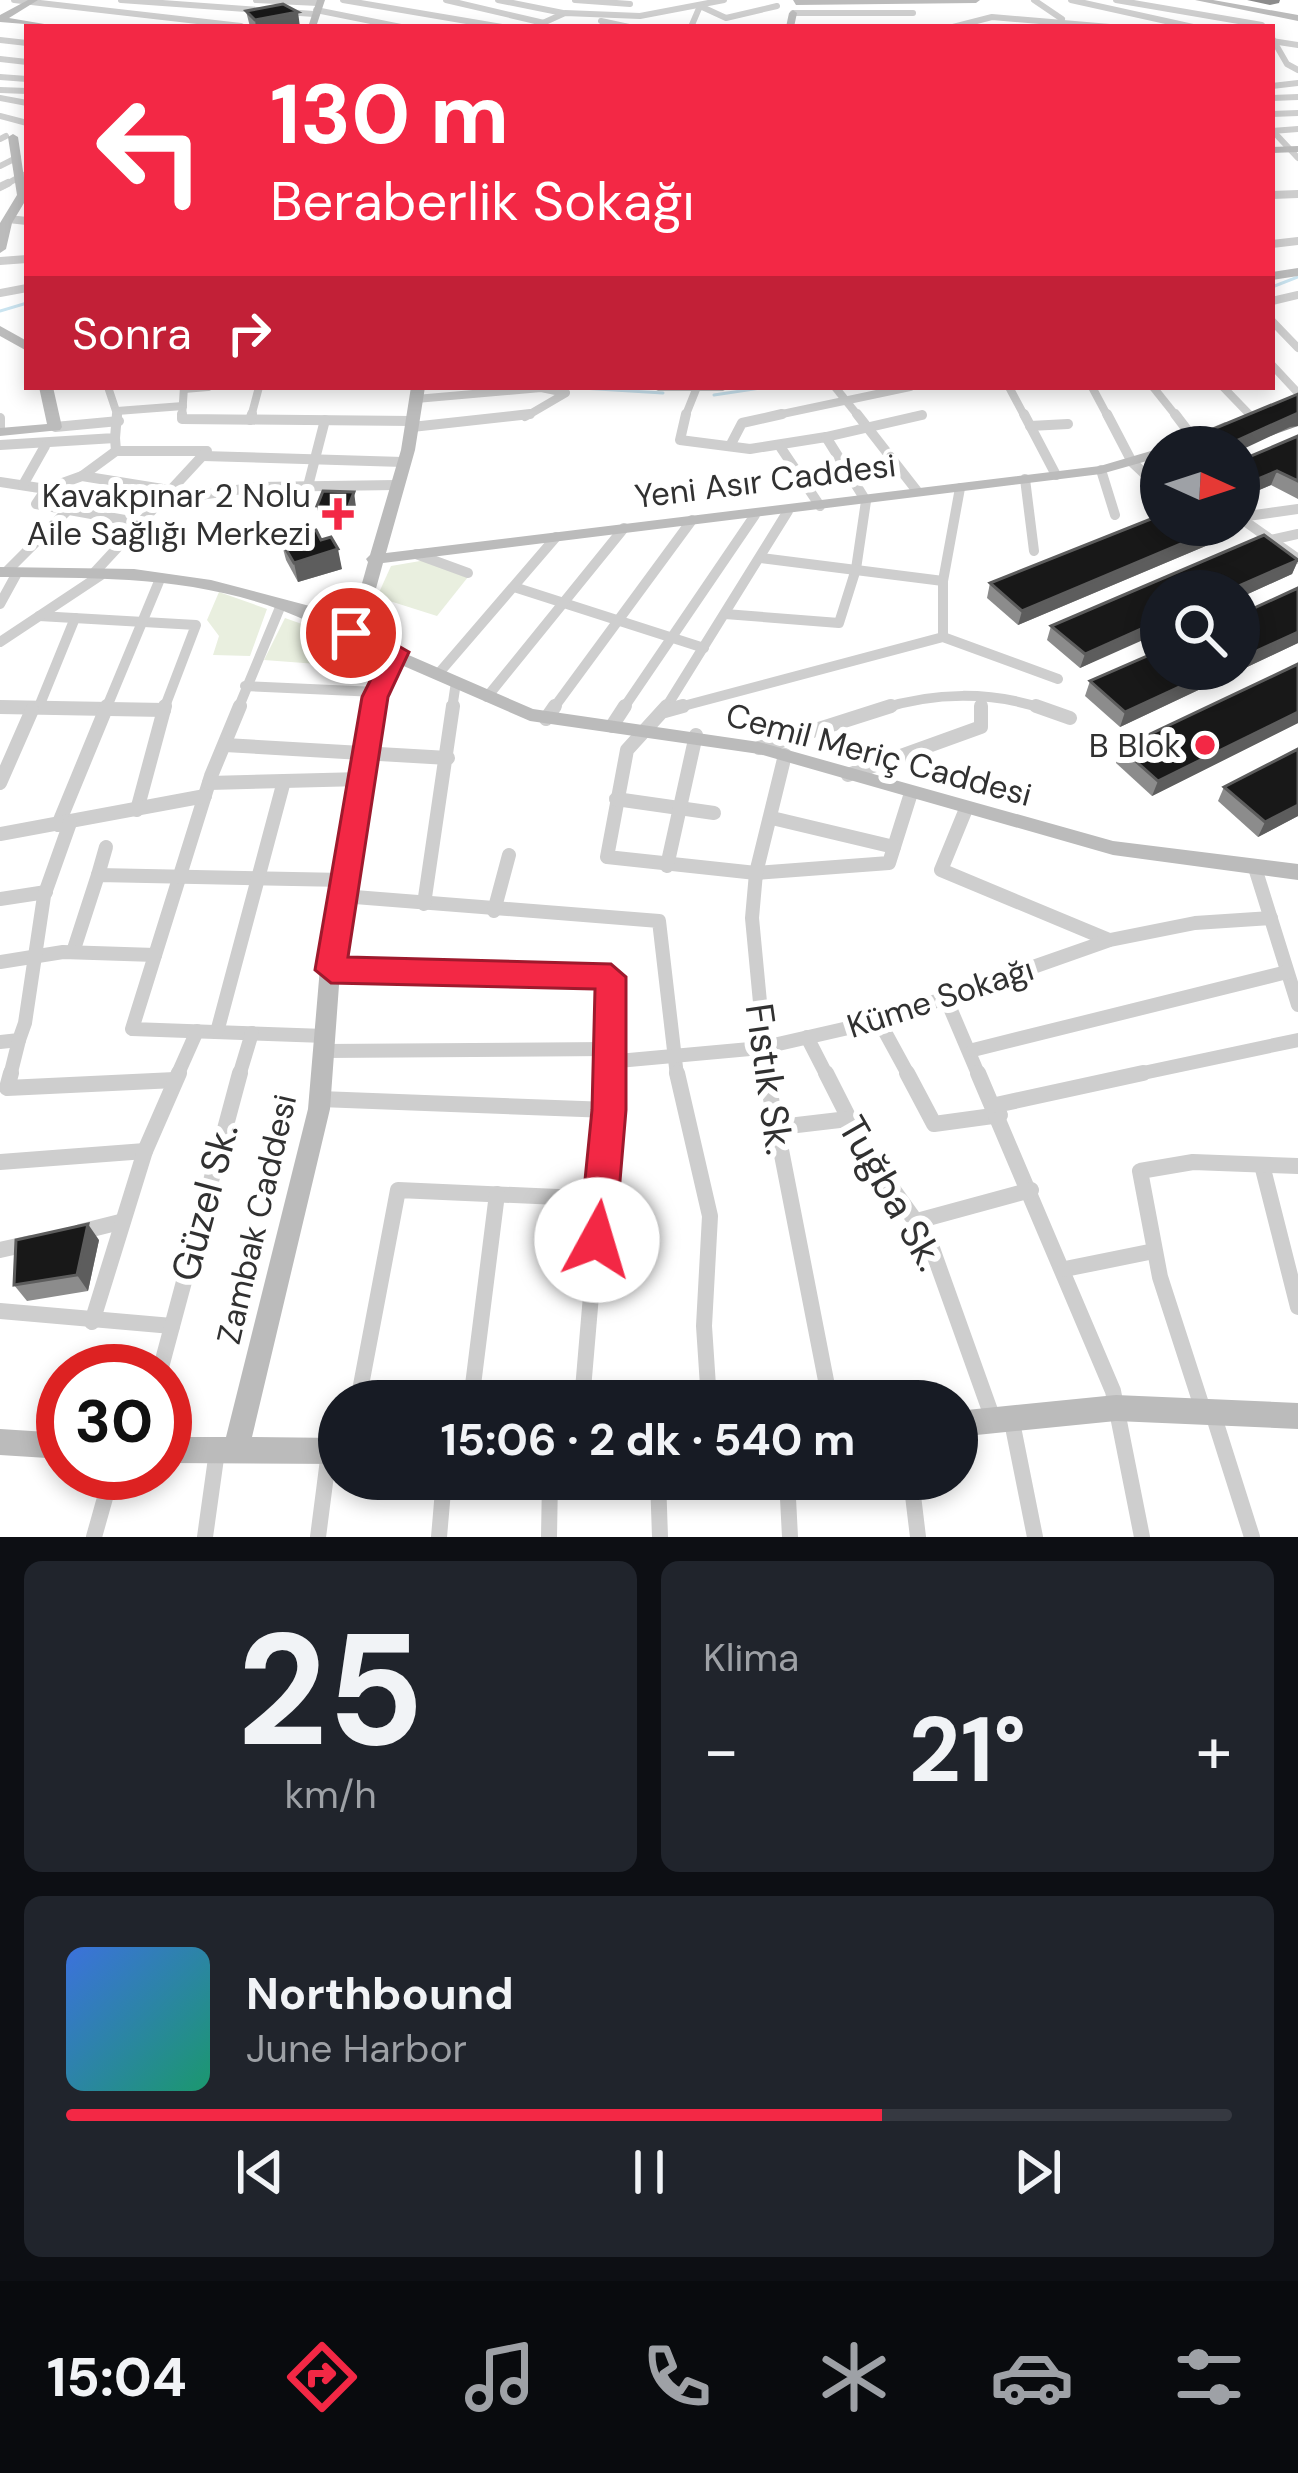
<!DOCTYPE html>
<html lang="tr">
<meta charset="utf-8">
<style>
body{margin:0;font-family:"DM Sans",sans-serif;background:#20242c;color:#f1f3f6;height:100vh;display:flex;flex-direction:column;font-size:45px;white-space:nowrap}
*{box-sizing:border-box;margin:0}
p{font-size:39px;color:#9ea1a6}
.icon{flex:none;width:66px;height:66px;fill:none;stroke:currentColor;stroke-width:2;stroke-linecap:round;stroke-linejoin:round}
.map{position:relative;height:1537px;overflow:hidden}
.panel{display:flex;flex-direction:column;gap:24px;padding:24px;background:#0d0f14;flex:1}
.panel>*{flex:none}
.banner{position:absolute;left:24px;top:24px;width:1251px;height:366px;border-radius:0px;box-shadow:0 6px 18px #0003;background:#f32845;color:#fff;overflow:hidden}
.needle{width:78px;rotate:93deg}
.buttons{position:absolute;left:1140px;top:426px;display:grid;gap:24px}
.buttons a{display:grid;place-items:center;width:120px;height:120px;border-radius:50%;background:#171b24;box-shadow:0 6px 18px #0003;font-size:60px}
.speed{position:absolute;left:36px;top:1344px;display:flex;gap:24px;font-size:60px;font-weight:700;text-align:center}
.speed>*{display:grid;place-content:center;width:156px;height:156px;border-radius:50%;background:#171b24;box-shadow:0 6px 18px #0003;line-height:1}
.speed .limit{border:18px solid #d22;background:#fff;color:#111}
.pin{position:absolute;display:grid;place-items:center;width:102px;height:102px;color:#fff;margin:-51px;border:6px solid #fff;border-radius:50%;box-shadow:0 3px 12px #0007}
.me{position:absolute;width:132px;margin:-66px;rotate:6deg;stroke-linejoin:round;filter:drop-shadow(0 0 9px #0008)}
.turn{display:flex;align-items:center;gap:42px;height:252px;padding:0 48px;font-size:54px}
.turn .icon{width:156px;height:156px;stroke-width:2.5}
.turn b{display:block;font-size:84px;line-height:102px}
.then{display:flex;align-items:center;height:114px;padding:0 48px;background:#0003;gap:24px;font-size:45px}
.big{font-size:90px;font-weight:700;line-height:1.1}
.panel .widget{flex:1;display:flex;flex-direction:column;justify-content:center;gap:18px;min-width:0;padding:0 42px;border-radius:18px;background:#20242c}
.panel .dial{align-items:center;gap:0}
.dial b{font-size:156px;line-height:1}
.song{display:flex;align-items:center;gap:36px}
.cover{width:144px;height:144px;border-radius:18px;background:linear-gradient(135deg,hsl(220 70% 55%),hsl(160 70% 35%))}
.played{height:12px;border-radius:6px;background:linear-gradient(90deg,#f32845 70%,#363941 70%)}
.keys{display:flex;justify-content:space-around;direction:ltr}
.heat{display:flex;justify-content:space-between;align-items:center;font-size:66px;direction:ltr}
.panel .tiles{flex:1;display:grid;gap:24px;grid-template-columns:1fr 1fr}
.widget:last-child{grid-column:span 2}
.trip{position:absolute;left:318px;top:1380px;width:660px;height:120px;border-radius:60px;background:#171b24;box-shadow:0 6px 18px #0003;font-weight:700;line-height:120px;text-align:center}
.menu{display:flex;height:192px;justify-content:space-around;align-items:center;background:#090b0e;color:#9ea1a6}
.menu .icon{width:84px;height:84px}
.menu .active{color:#f32845}
.menu b{font-size:54px;color:#f1f3f6}
.map>svg:first-child{display:block}
.green{fill:#e9efdf}
.lines{fill:none;stroke-linecap:round;stroke-linejoin:round}
.stream{stroke:#cae4f0;stroke-width:3}
.street-far4{stroke:#cecece;stroke-width:6}
.street-far3{stroke:#cecece;stroke-width:8}
.street-far2{stroke:#cecece;stroke-width:10}
.street-far1{stroke:#cecece;stroke-width:14}
.street{stroke:#cecece;stroke-width:16}
.secondary{fill:#bbb;fill-rule:evenodd}
.wall{fill:#8c8c8c}
.shaded-wall{fill:#5d5d5d}
.building{fill:#181818;stroke:#5d5d5d;stroke-width:3}
.route{fill:#f32845;stroke:#9e1a2d;stroke-width:3}
.poi-dot{fill:#f32845;stroke:#fff;stroke-width:4.5}
.labels{text-anchor:middle;stroke-width:12;stroke-linejoin:round;paint-order:stroke}
.street-label{font-size:33px;fill:#313131;stroke:#fff}
.poi-label{font-size:33px;fill:#313131;stroke:#fff;text-anchor:end}
.near-street-label{font-size:39px;fill:#313131;stroke:#fff}
</style>
<div class="map">
<svg width="1298" height="1537" viewBox="0 0 1298 1537">
<rect width="100%" height="100%" fill="#fff"/>
<!-- green -->
<g class="green">
<polygon points="426,560 468,577 437,616 377,597 391,566"/>
<polygon points="219,592 267,609 250,656 213,655 219,636 207,620"/>
<polygon points="285,618 364,646 357,667 264,660"/>
</g>
<g class="lines">
<!-- stream -->
<g class="stream">
<polyline points="1272,287 1298,277"/>
<polyline points="0,311 27,303"/>
<polyline points="565,387 663,393"/>
<polyline points="714,395 768,387"/>
</g>
<!-- street-far4 -->
<g class="street-far4">
<polyline points="14,0 241,26"/>
<polyline points="121,0 314,14"/>
<polyline points="256,0 318,3"/>
<polyline points="343,0 502,27"/>
<polyline points="446,0 544,23"/>
<polyline points="498,0 563,13"/>
<polyline points="575,0 630,4"/>
<polyline points="1034,0 1062,19"/>
<polyline points="1071,0 1193,27"/>
<polyline points="1116,0 1262,25"/>
<polyline points="316,10 401,27"/>
<polyline points="793,13 913,13"/>
<polyline points="601,21 629,27"/>
<polyline points="534,27 565,13 640,16 724,0"/>
<polyline points="691,27 700,6 726,18 777,6"/>
<polyline points="749,27 880,27"/>
<polyline points="953,27 992,17 1110,27"/>
<polyline points="1272,38 1287,64 1298,70"/>
<polyline points="0,40 27,43"/>
<polyline points="1272,41 1298,45"/>
<polyline points="0,59 27,62"/>
<polyline points="0,77 27,79"/>
<polyline points="1272,86 1298,83"/>
<polyline points="0,90 27,91"/>
<polyline points="0,98 27,103"/>
<polyline points="1272,98 1298,97"/>
<polyline points="1272,114 1298,113"/>
<polyline points="0,116 27,123"/>
<polyline points="1272,130 1298,158"/>
<polyline points="1272,131 1298,129"/>
<polyline points="0,139 6,136"/>
<polyline points="0,166 18,157"/>
<polyline points="3,186 23,175"/>
</g>
<!-- street-far3 -->
<g class="street-far3">
<polyline points="0,187 8,183"/>
<polyline points="1272,195 1298,194"/>
<polyline points="8,219 27,221"/>
<polyline points="1272,244 1298,241"/>
<polyline points="0,261 27,259"/>
<polyline points="0,293 27,288"/>
<polyline points="1272,301 1298,295"/>
<polyline points="1272,321 1298,348"/>
<polyline points="1272,365 1298,393"/>
<polyline points="108,387 118,417"/>
<polyline points="835,387 859,417"/>
<polyline points="1009,387 1025,417"/>
<polyline points="1092,387 1108,417"/>
<polyline points="1153,387 1177,417"/>
<polyline points="1223,387 1250,415"/>
<polyline points="184,389 208,387"/>
<polyline points="416,399 541,388 566,393 525,417"/>
<polyline points="117,411 183,406"/>
<polyline points="182,417 184,387"/>
<polyline points="251,417 259,387"/>
<polyline points="685,417 697,387"/>
<polyline points="768,417 910,387"/>
<polyline points="912,417 922,415"/>
</g>
<!-- street-far2 -->
<g class="street-far2">
<polyline points="182,414 182,419 413,421"/>
<polyline points="686,414 680,440 750,449 826,437 866,501 856,569 839,623 725,614"/>
<polyline points="857,414 917,491"/>
<polyline points="1024,414 1056,475"/>
<polyline points="1107,414 1132,462 1161,489"/>
<polyline points="1175,414 1194,439"/>
<polyline points="0,418 0,429"/>
<polyline points="250,420 252,414"/>
<polyline points="1030,426 1068,424"/>
<polyline points="55,427 119,421"/>
<polyline points="412,427 530,414"/>
<polyline points="826,437 922,415"/>
<polyline points="115,438 116,451 207,451"/>
<polyline points="0,445 115,438 117,414"/>
<polyline points="779,445 820,506"/>
<polyline points="730,446 742,423 782,414"/>
<polyline points="203,456 403,462"/>
<polyline points="1101,470 1115,515"/>
<polyline points="82,476 116,451"/>
<polyline points="1025,479 1034,551"/>
<polyline points="0,482 46,489 82,476 200,495 258,487 396,485"/>
<polyline points="23,485 45,446"/>
<polyline points="308,486 325,420"/>
<polyline points="46,489 36,504 136,522"/>
<polyline points="1239,517 1298,559"/>
<polyline points="1240,517 1298,509"/>
<polyline points="1271,540 1298,534"/>
<polyline points="416,554 468,573"/>
<polyline points="761,558 943,581"/>
<polyline points="6,572 68,510"/>
<polyline points="93,574 206,452"/>
<polyline points="514,587 704,648"/>
<polyline points="0,604 17,573"/>
<polyline points="39,616 196,625 164,709"/>
<polyline points="943,637 943,581 960,488"/>
<polyline points="0,642 101,575"/>
<polyline points="439,673 556,537"/>
<polyline points="245,686 377,692"/>
<polyline points="487,697 624,528"/>
<polyline points="981,699 981,709"/>
<polyline points="0,707 115,709"/>
<polyline points="38,709 75,618"/>
<polyline points="106,709 160,579"/>
<polyline points="238,709 281,605"/>
<polyline points="452,709 456,682"/>
<polyline points="553,709 692,520"/>
<polyline points="623,709 755,515"/>
<polyline points="665,709 788,511"/>
<polyline points="672,709 943,637 1058,679"/>
<path d="M 881,709 C 934,692 991,691 1044,709"/>
</g>
<!-- street-far1 -->
<g class="street-far1">
<polyline points="240,706 211,776 132,1029 325,1036"/>
<polyline points="667,706 627,750 607,857 756,873 889,863 911,793"/>
<polyline points="1036,706 1070,718"/>
<polyline points="0,707 164,710"/>
<polyline points="665,711 683,706"/>
<polyline points="546,719 555,706"/>
<polyline points="612,726 625,706"/>
<polyline points="225,745 448,758"/>
<polyline points="759,748 891,706"/>
<polyline points="848,775 981,727 981,706"/>
<polyline points="0,783 32,710"/>
<polyline points="209,783 362,779"/>
<polyline points="616,799 714,813"/>
<polyline points="966,809 941,870 1109,940"/>
<polyline points="137,810 165,706"/>
<polyline points="772,818 894,847"/>
<polyline points="58,825 107,706"/>
<polyline points="0,834 205,796"/>
<polyline points="667,866 696,735"/>
<polyline points="1255,868 1298,1005"/>
<polyline points="98,875 106,847"/>
<polyline points="342,896 659,921 677,1076"/>
<polyline points="0,899 46,892"/>
<polyline points="424,904 453,706"/>
<polyline points="494,911 509,855"/>
<polyline points="73,952 98,875 345,880"/>
<polyline points="0,962 63,952 155,955"/>
<polyline points="330,970 611,977 610,1076"/>
<polyline points="945,996 979,1076"/>
<polyline points="879,1021 909,1076"/>
<polyline points="217,1032 284,781"/>
<polyline points="807,1037 827,1076"/>
<polyline points="0,1042 19,1040 25,1023 44,896 70,823"/>
<polyline points="973,1050 1287,972"/>
<polyline points="324,1051 608,1049"/>
<polyline points="607,1062 761,1048 879,1021 1110,940 1195,923 1271,918"/>
<polyline points="10,1076 19,1040"/>
<polyline points="177,1076 197,1031"/>
<polyline points="239,1076 252,1033"/>
<polyline points="767,1076 752,918 756,873 785,755"/>
<polyline points="1129,1076 1298,1040"/>
</g>
<!-- street -->
<g class="street">
<polyline points="11,1073 7,1088 175,1080"/>
<polyline points="677,1073 710,1216 704,1326 709,1401"/>
<polyline points="766,1073 830,1401"/>
<polyline points="826,1073 866,1152 929,1240 993,1419"/>
<polyline points="907,1073 934,1124 1000,1115"/>
<polyline points="978,1073 1113,1391 1142,1537"/>
<polyline points="320,1099 609,1110"/>
<polyline points="996,1105 1143,1073"/>
<polyline points="780,1127 848,1119"/>
<polyline points="0,1162 145,1151"/>
<polyline points="1262,1165 1298,1307"/>
<polyline points="917,1221 1031,1190"/>
<polyline points="80,1232 120,1222"/>
<polyline points="0,1250 31,1243"/>
<polyline points="1065,1269 1154,1251"/>
<polyline points="0,1311 172,1326"/>
<polyline points="92,1322 145,1151 179,1073"/>
<polyline points="160,1371 240,1073"/>
<polyline points="358,1401 398,1190 603,1199"/>
<polyline points="471,1401 497,1194"/>
<polyline points="582,1401 610,1073"/>
<polyline points="1203,1410 1160,1277 1140,1171 1193,1162 1298,1166"/>
<polyline points="1213,1414 1252,1537"/>
<polyline points="1011,1417 1035,1537"/>
<polyline points="658,1479 660,1537"/>
<polyline points="787,1479 790,1537"/>
<polyline points="911,1479 918,1537"/>
<polyline points="94,1537 112,1473"/>
<polyline points="205,1537 217,1451"/>
<polyline points="318,1537 329,1452"/>
<polyline points="439,1537 444,1479"/>
<polyline points="549,1537 550,1479"/>
</g>
<!-- secondary -->
<g class="secondary">
<polygon points="28,0 38,0 9,18 62,27 0,22 0,15"/>
<polygon points="317,0 325,0 316,27 308,27"/>
<polygon points="793,0 980,0 976,3 796,5"/>
<polygon points="1195,0 1213,0 1298,15 1298,21"/>
<polygon points="793,10 797,13 794,27 786,27 789,13"/>
<polygon points="13,134 18,137 27,198 12,223 6,249 0,253 0,223 17,195 8,137"/>
<polygon points="1298,146 1298,152 1272,153 1272,147"/>
<polygon points="1298,268 1298,276 1272,280 1272,272"/>
<polygon points="0,326 27,341 27,351 0,336"/>
<polygon points="39,387 53,387 62,427 60,430 0,436 0,428 47,424"/>
<path d="M 411,387 L 425,387 L 415,450 L 386,553 L 1100,466 L 1161,448 L 1161,457 L 1101,474 L 383,563 L 369,614 L 348,628 L 392,648 L 402,648 L 404,653 L 533,709 L 759,742 L 1113,841 L 1298,864 L 1298,880 L 1113,855 L 759,754 L 530,721 L 399,664 L 384,697 L 342,944 L 330,1109 L 252,1437 L 339,1438 L 339,1464 L 165,1463 L 165,1437 L 226,1437 L 308,1109 L 322,944 L 366,697 L 385,658 C 346,640 306,618 267,605 C 180,576 90,578 0,577 L 0,567 L 134,569 L 211,580 L 321,609 C 335,606 345,594 359,594 L 368,562 L 366,559 L 370,555 L 401,450 ZM 355,606 C 352,618 336,621 326,618 L 344,615 Z"/>
<polygon points="651,387 730,387 723,391 658,391"/>
<polygon points="1225,422 1230,423 1230,429 1186,447 1167,447"/>
<polygon points="1116,1395 1298,1403 1298,1429 1116,1421 957,1437 957,1411"/>
<polygon points="0,1429 63,1433 63,1459 0,1455"/>
</g>
</g>
<!-- wall -->
<g class="wall">
<polygon points="1247,0 1280,0 1279,3 1270,5"/>
<polygon points="246,11 300,27 250,27"/>
<polygon points="1298,394 1298,426 1239,447 1201,446 1206,431"/>
<polygon points="1298,436 1298,499 1271,485 1245,496 1239,492 1239,461"/>
<polygon points="317,506 356,507 351,522 320,521"/>
<polygon points="1227,537 1018,625 987,598 990,583"/>
<polygon points="281,541 342,569 298,582 286,560"/>
<polygon points="1298,561 1292,574 1239,598 1239,591 1080,668 1047,640 1051,626"/>
<polygon points="1298,588 1298,643 1120,727 1085,696 1090,681"/>
<polygon points="1298,664 1298,723 1152,796 1116,763 1121,748"/>
<polygon points="1224,787 1298,816 1258,837 1218,801"/>
<polygon points="99,1240 88,1291 27,1301 14,1285"/>
</g>
<!-- shaded-wall -->
<g class="shaded-wall">
<polygon points="298,12 300,27 256,27 255,20"/>
<polygon points="1298,413 1298,426 1290,427 1239,451 1239,447 1226,447"/>
<polygon points="1277,471 1271,485 1245,496 1251,482"/>
<polygon points="354,492 356,507 351,522 348,508"/>
<polygon points="1226,525 1232,525 1227,537 1018,625 1022,611"/>
<polygon points="338,549 342,569 298,582 294,563"/>
<polygon points="1298,560 1292,574 1239,598 1239,591 1227,591"/>
<polygon points="1161,620 1161,632 1080,668 1085,654"/>
<polygon points="1298,632 1298,643 1120,727 1125,712 1218,669 1239,669 1239,659"/>
<polygon points="1298,712 1298,723 1152,796 1158,781"/>
<polygon points="1298,805 1298,816 1258,837 1265,822"/>
<polygon points="88,1224 99,1240 88,1291 77,1275"/>
</g>
<!-- building -->
<g class="building">
<polygon points="283,4 298,12 255,20 246,11"/>
<polygon points="1298,394 1298,413 1227,445 1206,432"/>
<polygon points="1298,436 1298,481 1277,471 1251,482 1239,474 1239,461"/>
<polygon points="323,491 354,492 348,508 317,506"/>
<polygon points="1161,515 1161,525 1226,525 1022,611 990,583"/>
<polygon points="316,530 321,540 331,537 338,549 294,563 281,541"/>
<polygon points="1264,535 1298,560 1227,591 1161,591 1161,620 1085,654 1051,626"/>
<polygon points="1298,588 1298,632 1239,659 1239,615"/>
<polygon points="1161,650 1161,669 1218,669 1125,712 1090,681"/>
<polygon points="1298,664 1298,712 1158,781 1121,748"/>
<polygon points="1298,749 1298,805 1265,822 1224,787"/>
<polygon points="88,1224 77,1275 14,1285 16,1240"/>
</g>
<!-- route -->
<polygon class="route" points="350,618 409,652 388,697 348,957 611,964 626,977 626,1110 615,1240 610,1252 597,1257 585,1252 579,1240 592,1110 595,989 331,983 315,970 362,697 383,655 343,639 337,626"/>
<!-- markers -->
<g class="poi-dot">
<path d="M332 496h12v12h12v12h-12v12h-12v-12h-12v-12h12z"/>
<circle cx="1205" cy="745" r="12"/>
</g>
<g class="labels">
<!-- street labels -->
<g class="street-label">
<text transform="translate(765 480) rotate(-7)" y="12">Yeni Asır Caddesi</text>
<text transform="translate(879 754) rotate(15)" y="12">Cemil Meriç Caddesi</text>
<text transform="translate(940 997) rotate(-18)" y="12">Küme Sokağı</text>
<text transform="translate(256 1219) rotate(-77)" y="12">Zambak Caddesi</text>
</g>
<!-- poi labels -->
<g class="poi-label">
<text x="311" y="507">Kavakpınar 2 Nolu<tspan x="311" dy="38">Aile Sağlığı Merkezi</tspan></text>
<text x="1181" y="757">B Blok</text>
</g>
<!-- near-street labels -->
<g class="near-street-label">
<text transform="translate(770 1079) rotate(82)" y="14">Fıstık Sk.</text>
<text transform="translate(892 1193) rotate(60)" y="14">Tuğba Sk.</text>
<text transform="translate(204 1202) rotate(-75)" y="14">Güzel Sk.</text>
</g>
</g>
</svg>
<div class="buttons">
<a><svg class="needle" viewBox="-14 -14 28 28"><path d="M0-13l5 13h-10z" fill="#e53935"/><path d="M0 13l5-13h-10z" fill="#9ea1a6"/></svg></a>
<a><svg class="icon" aria-label="search" viewBox="0 0 24 24"><circle cx="10" cy="10" r="6"/><path d="M15 15l6 6"/></svg></a>
</div>
<div class="speed"><div class="limit">30</div></div>
<div class="pin" style="left:351px;top:633px;background:#d93025"><svg class="icon" aria-label="arrive" viewBox="0 0 24 24"><path d="M6 21V4h12l-3 4 3 4H6"/></svg></div>
<svg class="me" style="left:597px;top:1240px" viewBox="-20 -20 40 40"><circle r="19" fill="#fff"/><path d="M0-13L10 11 0 6-10 11z" fill="#f32845"/></svg>
<div class="trip">15:06 · 2 dk · 540 m</div>
<div class="banner">
<div class="turn"><svg class="icon" aria-label="left" viewBox="0 0 24 24"><path d="M17 20v-9H6M10 6l-5 5 5 5"/></svg><div><b>130 m</b>Beraberlik Sokağı</div></div>
<div class="then">Sonra<svg class="icon" aria-label="right" viewBox="0 0 24 24"><path d="M7 20v-9h11M14 6l5 5-5 5"/></svg></div>
</div>
</div>
<section class="panel">
<div class="tiles">
<div class="widget dial"><b>25</b><p>km/h</p></div>
<div class="widget"><p>Klima</p>
<div class="heat"><a>−</a><b class="big">21°</b><a>+</a></div>
</div>
<div class="widget">
<div class="song"><i class="cover"></i><div><b>Northbound</b><p>June Harbor</p></div></div>
<div class="played"></div>
<div class="keys"><svg class="icon" aria-label="previous" viewBox="0 0 24 24"><path d="M18 5L8 12l10 7zM5 5v14"/></svg><svg class="icon" aria-label="pause" viewBox="0 0 24 24"><path d="M8 5v14M16 5v14"/></svg><svg class="icon" aria-label="next" viewBox="0 0 24 24"><path d="M6 5l10 7-10 7zM19 5v14"/></svg></div>
</div>
</div>
</section>
<nav class="menu">
<b>15:04</b>
<svg class="icon active" aria-label="directions" viewBox="0 0 24 24"><path d="M12 3l9 9-9 9-9-9zM9 14v-3h6M13 9l2 2-2 2"/></svg>
<svg class="icon" aria-label="music" viewBox="0 0 24 24"><path d="M9 18V5l10-2v13"/><circle cx="6" cy="18" r="3"/><circle cx="16" cy="16" r="3"/></svg>
<svg class="icon" aria-label="phone" viewBox="0 0 24 24"><path d="M5 4h4l2 5-3 2q2 4 5 5l2-3 5 2v4C11 20 4 13 5 4z"/></svg>
<svg class="icon" aria-label="climate" viewBox="0 0 24 24"><path d="M12 3v18M4 7l16 10M4 17L20 7"/></svg>
<svg class="icon" aria-label="car" viewBox="0 0 24 24"><path d="M5 17H2v-5l4-1 3-4h7l3 4 3 1v5h-3M9 17h6M6 11h13"/><circle cx="7" cy="17" r="2"/><circle cx="17" cy="17" r="2"/></svg>
<svg class="icon" aria-label="filters" viewBox="0 0 24 24"><path d="M4 7h16M4 17h16"/><circle cx="9" cy="7" r="2"/><circle cx="15" cy="17" r="2"/></svg>
</nav>
